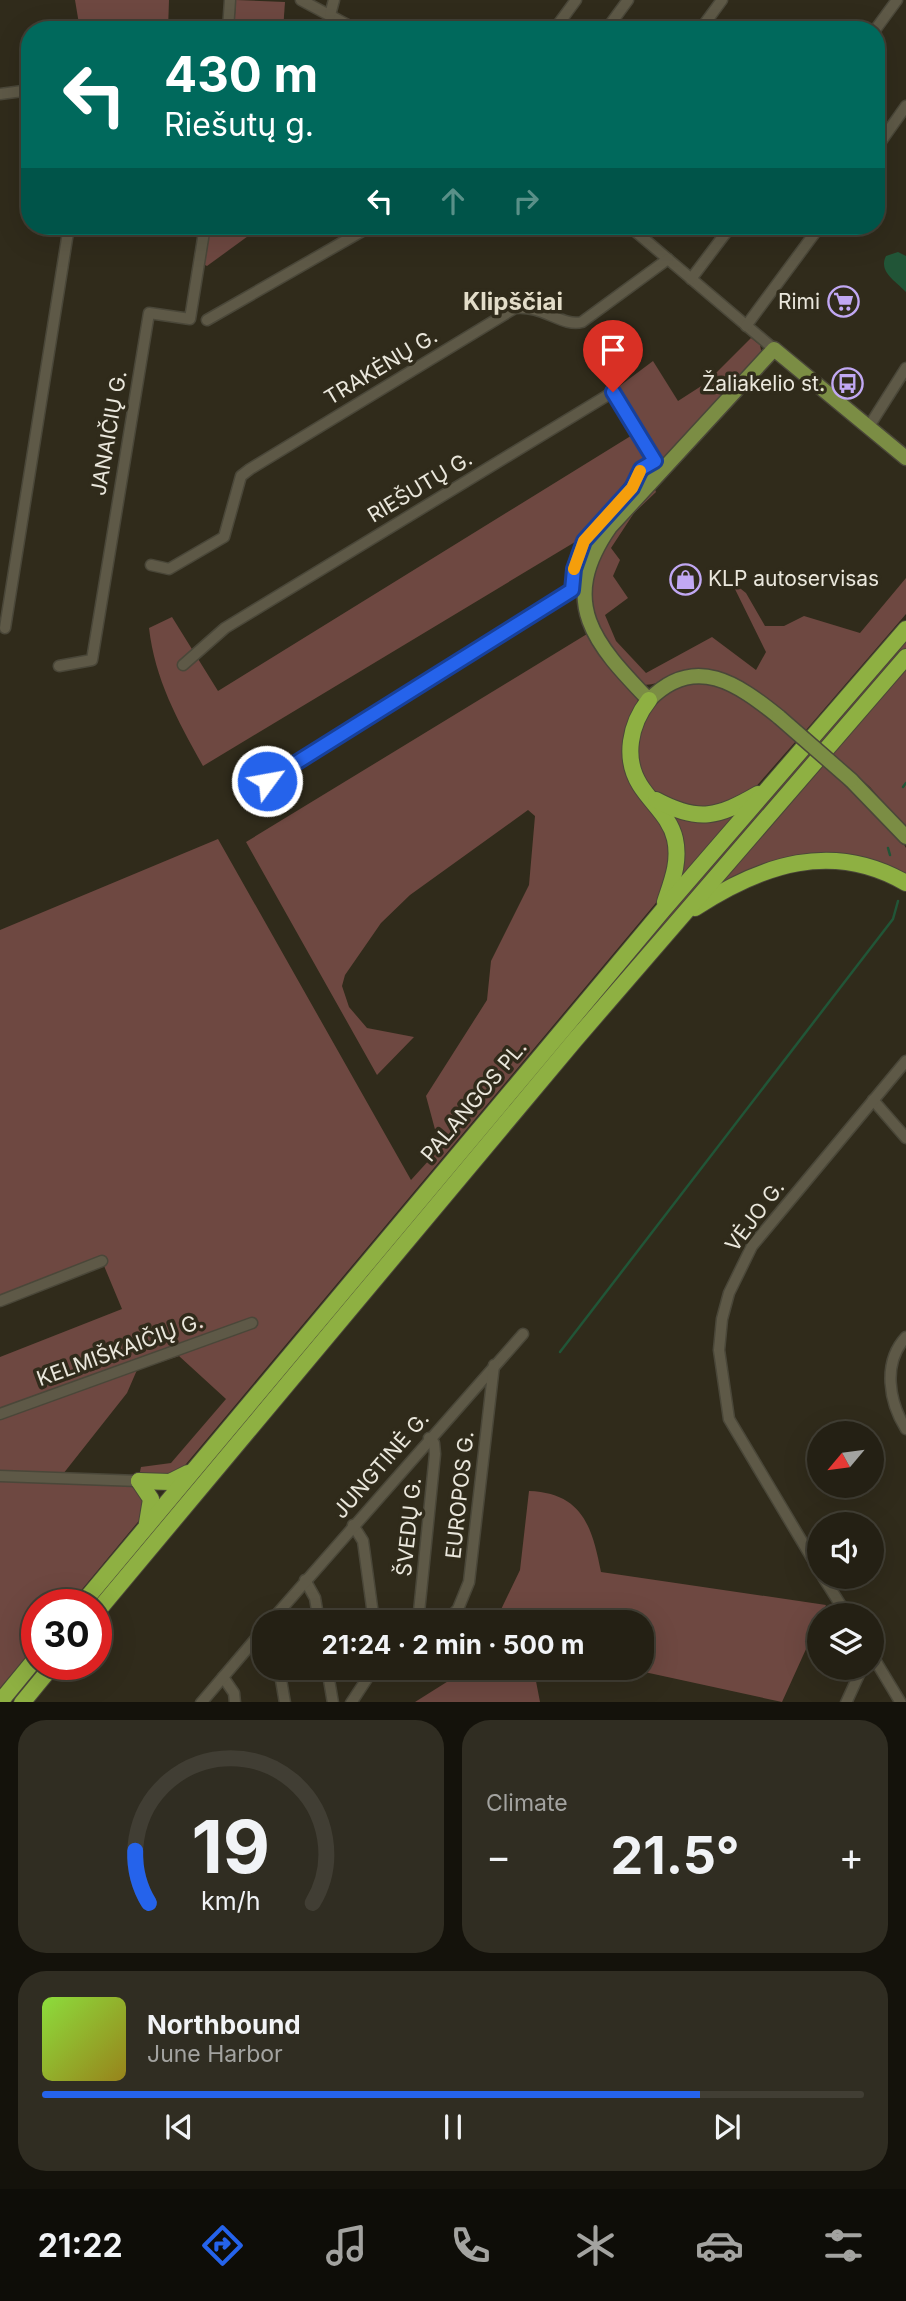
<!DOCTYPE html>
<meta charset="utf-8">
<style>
body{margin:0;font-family:Inter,sans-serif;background:#302d22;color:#f1f3f6;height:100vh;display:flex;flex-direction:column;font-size:26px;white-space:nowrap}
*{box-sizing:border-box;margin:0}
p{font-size:23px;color:#a3a3a0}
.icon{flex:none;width:38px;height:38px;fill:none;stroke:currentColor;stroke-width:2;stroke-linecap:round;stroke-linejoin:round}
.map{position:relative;height:1702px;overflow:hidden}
.details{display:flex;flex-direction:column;gap:18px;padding:18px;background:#14120b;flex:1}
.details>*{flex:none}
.top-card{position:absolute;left:21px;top:21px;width:864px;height:214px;border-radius:28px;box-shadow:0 7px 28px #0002,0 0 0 2px #413e34;background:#00695c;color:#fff;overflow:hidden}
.needle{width:46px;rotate:241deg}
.controls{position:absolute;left:807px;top:1421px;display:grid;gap:14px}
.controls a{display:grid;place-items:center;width:77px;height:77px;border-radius:50%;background:#242014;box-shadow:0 7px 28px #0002,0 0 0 2px #413e34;font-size:35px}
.speed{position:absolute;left:21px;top:1589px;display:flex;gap:14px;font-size:35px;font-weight:700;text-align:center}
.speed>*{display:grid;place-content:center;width:91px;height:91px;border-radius:50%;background:#242014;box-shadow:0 7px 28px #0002,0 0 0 2px #413e34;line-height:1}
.speed .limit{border:10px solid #d22;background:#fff;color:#111}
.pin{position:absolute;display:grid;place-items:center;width:60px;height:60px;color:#fff;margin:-72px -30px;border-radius:50% 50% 50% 0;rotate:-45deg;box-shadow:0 0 7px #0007}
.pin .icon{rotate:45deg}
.me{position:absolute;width:77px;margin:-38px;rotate:58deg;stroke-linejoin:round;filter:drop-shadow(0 0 5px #0008)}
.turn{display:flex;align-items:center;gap:24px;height:147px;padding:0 28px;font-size:32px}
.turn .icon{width:91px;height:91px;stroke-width:2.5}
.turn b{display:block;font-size:49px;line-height:60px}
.lanes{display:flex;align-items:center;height:66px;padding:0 28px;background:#0003;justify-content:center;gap:35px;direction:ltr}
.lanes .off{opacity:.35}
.big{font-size:52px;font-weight:700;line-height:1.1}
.details .card{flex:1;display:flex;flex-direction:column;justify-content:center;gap:10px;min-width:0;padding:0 24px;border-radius:28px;background:#302d22}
.details .dial{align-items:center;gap:0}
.dial svg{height:182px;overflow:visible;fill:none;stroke:#413e34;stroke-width:7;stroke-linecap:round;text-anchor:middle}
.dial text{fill:#f1f3f6;stroke:none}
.song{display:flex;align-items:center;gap:21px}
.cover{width:84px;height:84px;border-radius:10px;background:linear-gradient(135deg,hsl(90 70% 55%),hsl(50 70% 35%))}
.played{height:7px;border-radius:4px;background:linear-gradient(90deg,#2563eb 80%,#413e34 80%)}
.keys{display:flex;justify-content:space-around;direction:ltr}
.heat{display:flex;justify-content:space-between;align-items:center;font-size:38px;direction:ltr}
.details .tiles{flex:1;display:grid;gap:18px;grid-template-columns:1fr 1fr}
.card:last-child{grid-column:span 2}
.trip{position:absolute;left:252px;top:1610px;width:402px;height:70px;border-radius:28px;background:#242014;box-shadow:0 7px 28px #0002,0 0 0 2px #413e34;font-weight:700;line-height:70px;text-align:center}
.tabs{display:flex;height:112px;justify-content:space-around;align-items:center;background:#0e0d08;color:#a3a3a0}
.tabs .icon{width:49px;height:49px}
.tabs .current{color:#2563eb}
.tabs b{font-size:32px;color:#f1f3f6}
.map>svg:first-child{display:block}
.green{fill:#6e4841}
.water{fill:#215537}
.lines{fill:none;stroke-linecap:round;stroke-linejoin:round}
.stream{stroke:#215537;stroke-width:2.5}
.minor-casing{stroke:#4a4739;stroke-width:13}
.major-casing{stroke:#4a4739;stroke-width:17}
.highway-casing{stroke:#4a4739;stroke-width:18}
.minor{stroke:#5e5947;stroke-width:10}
.major{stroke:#7b8d44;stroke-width:14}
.highway{stroke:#8eb042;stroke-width:16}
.major-bridge-casing{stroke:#4a4739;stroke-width:17;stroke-linecap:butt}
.major-bridge{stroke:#7b8d44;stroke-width:14}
.route-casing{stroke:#184099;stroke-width:18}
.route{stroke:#2563eb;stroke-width:12}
.slow{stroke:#f59e0b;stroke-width:12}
.labels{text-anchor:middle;stroke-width:7;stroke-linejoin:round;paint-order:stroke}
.poi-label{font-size:21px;fill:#eae7dc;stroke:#302b1b;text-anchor:end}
.street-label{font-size:21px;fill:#eae7dc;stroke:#302b1b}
.quarter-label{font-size:24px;font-weight:bold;fill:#e3ddc9;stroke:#302b1b}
</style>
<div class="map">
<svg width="906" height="1703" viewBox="0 0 906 1703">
<rect width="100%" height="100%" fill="#302b1b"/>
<!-- green -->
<g class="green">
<polygon points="75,0 169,0 168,30 80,30"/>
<polygon points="236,0 285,2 283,30 234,30"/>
<polygon points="209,226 262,226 207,266 203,264"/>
<path d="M 751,338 L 760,345 L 762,355 L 664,461 L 648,458 L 642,461 L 580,539 L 203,766 C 178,721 155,680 149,628 L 172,617 L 218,691 L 642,429 L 617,388 L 653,361 L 678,401 L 706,383 Z"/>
<path d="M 654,487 L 656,492 L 634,513 L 611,548 L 620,560 L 613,576 L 628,598 L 605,615 L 616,641 L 646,673 L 712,637 L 756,670 L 766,652 L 731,581 L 746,593 L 765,626 L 784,626 L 804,616 L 860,633 L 906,578 L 906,614 L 806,730 C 772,703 734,664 687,671 C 672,674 656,688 641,684 C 629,672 612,659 604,644 C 568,579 611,533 654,487 Z"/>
<polygon points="587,634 611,669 637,695 638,700 626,735 672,841 664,891 655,904 181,1470 174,1476 139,1476 141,1467 171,1463 226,1399 179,1356 137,1370 127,1393 63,1474 0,1471 0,1357 122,1309 102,1261 0,1296 0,930 218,839 411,1180 440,1148 426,1096 487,1000 491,961 529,885 535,816 528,810 410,895 381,923 345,975 342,986 349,1007 367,1028 414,1037 377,1075 246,842"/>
<polygon points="906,637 906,648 620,978 96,1605 88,1605 516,1091"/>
<polygon points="906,670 906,829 870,787 832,754"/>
<polygon points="704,680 733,689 796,741 753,790 705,812 665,801 646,783 638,765 636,742 643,717 667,690 687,682"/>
<path d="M 824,765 L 868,803 L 903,843 L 906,848 L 906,877 C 828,862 789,841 716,888 Z"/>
<polygon points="742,808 677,884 666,812"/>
<polygon points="0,1480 135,1485 145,1494 142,1517 69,1605 37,1605 37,1644 0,1688"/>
<path d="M 529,1491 C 582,1493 592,1526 601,1572 L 826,1605 L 782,1702 L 626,1668 L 642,1668 L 642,1622 L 495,1622 L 520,1570 Z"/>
<polygon points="469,1668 547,1668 535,1676 540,1702 415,1702"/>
</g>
<!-- water -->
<path class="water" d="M 898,252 L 906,256 L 906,292 C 896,281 878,272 886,256 Z"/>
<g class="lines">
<!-- stream -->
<g class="stream">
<polyline points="903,787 906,783"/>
<polyline points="888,848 890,855"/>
<polyline points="560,1352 893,919 898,901"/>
</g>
<defs>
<g id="minor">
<polyline points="301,0 357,30"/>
<polyline points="330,15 334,0"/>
<polyline points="228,30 230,0"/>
<polyline points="554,30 576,0"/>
<polyline points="606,30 628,0"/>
<polyline points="700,30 722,0"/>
<polyline points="875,30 897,0"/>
<polyline points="0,94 30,90"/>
<polyline points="877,147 906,106"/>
<polyline points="629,226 774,349"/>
<polyline points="691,279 731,226"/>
<polyline points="207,320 371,226"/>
<polyline points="746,326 820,226"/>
<polyline points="868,428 906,368"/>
<path d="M 151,565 L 169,569 L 224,537 L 241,476 L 250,469 L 515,308 C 543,305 562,327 582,322 L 668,259"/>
<polyline points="5,628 69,226"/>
<polyline points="183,665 225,628 613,392 655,461"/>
<polyline points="59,666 92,660 149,313 190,319 205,226"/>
<polyline points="243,796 572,590 574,569 584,541 632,488 641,469 655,461 658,465"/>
<polyline points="873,1100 906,1138"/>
<polyline points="0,1301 102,1261"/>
<path d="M 906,1337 C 882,1363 889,1402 906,1429"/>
<polyline points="0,1414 252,1323"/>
<polyline points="0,1476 139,1481"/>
<polyline points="353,1525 363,1541 374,1622"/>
<polyline points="819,1570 729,1419 719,1350 722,1319 729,1293 752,1246 906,1061"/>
<polyline points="823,1577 847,1615"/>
<polyline points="305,1580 315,1598 319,1622"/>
<polyline points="270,1622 523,1334"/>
<polyline points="418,1622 435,1454 434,1443 429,1438"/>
<polyline points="446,1622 458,1609 469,1582 494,1365"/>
<polyline points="872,1655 901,1703"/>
<polyline points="279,1668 285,1703"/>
<polyline points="327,1668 333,1703"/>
<polyline points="223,1677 234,1693 235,1703"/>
<polyline points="201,1703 264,1629"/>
<polyline points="351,1703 374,1668"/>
<polyline points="846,1703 862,1668"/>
</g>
<g id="major">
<path d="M 779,717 C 738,684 695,653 649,700 C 595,644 557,603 610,527 L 774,349 L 906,458"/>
<polyline points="851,780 906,837"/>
</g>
<g id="highway">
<path d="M 649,700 C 630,724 623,758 640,785 C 652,804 670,817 675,839 C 680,862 672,881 665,902"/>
<path d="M 656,800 C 699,823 718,817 758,794"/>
<path d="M 695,908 C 761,865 832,840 906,883"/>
<polyline points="139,1481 170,1482 188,1473"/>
<polyline points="139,1481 151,1499 147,1523"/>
<polyline points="81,1605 663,910 906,629"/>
<polyline points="96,1613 575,1040 906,657"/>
<polyline points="0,1702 37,1657"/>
<polyline points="22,1703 54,1664"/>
</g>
</defs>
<!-- minor casing -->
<use href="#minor" class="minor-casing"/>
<!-- major casing -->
<use href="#major" class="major-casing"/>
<!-- highway casing -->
<use href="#highway" class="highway-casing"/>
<!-- minor -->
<use href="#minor" class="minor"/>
<!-- major -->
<use href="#major" class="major"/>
<!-- highway -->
<use href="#highway" class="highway"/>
<defs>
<polyline id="major-bridge" points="779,717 851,780"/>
</defs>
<!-- major-bridge casing -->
<use href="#major-bridge" class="major-bridge-casing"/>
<!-- major-bridge -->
<use href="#major-bridge" class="major-bridge"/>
</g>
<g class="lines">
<defs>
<polyline id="route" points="267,781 572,590 574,569 584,541 632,488 641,469 655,461 613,392"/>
</defs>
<!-- route casing -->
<use href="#route" class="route-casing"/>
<!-- route -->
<use href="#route" class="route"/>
<!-- slow -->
<polyline class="slow" points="574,569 584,541 632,488 640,471"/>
</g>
<!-- icons -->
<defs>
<symbol id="supermarket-ring" viewBox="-11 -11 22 22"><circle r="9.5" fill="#302b1b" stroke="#c1a8f3" stroke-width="1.5"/><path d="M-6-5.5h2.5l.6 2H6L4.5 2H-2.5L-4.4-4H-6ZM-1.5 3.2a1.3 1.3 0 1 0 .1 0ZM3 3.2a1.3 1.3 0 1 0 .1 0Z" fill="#c1a8f3"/></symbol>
<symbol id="bus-ring" viewBox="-11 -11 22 22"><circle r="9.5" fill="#302b1b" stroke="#c1a8f3" stroke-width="1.5"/><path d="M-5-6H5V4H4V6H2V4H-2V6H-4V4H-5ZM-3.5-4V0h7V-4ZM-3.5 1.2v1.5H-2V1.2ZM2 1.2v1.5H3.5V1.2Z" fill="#c1a8f3"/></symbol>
<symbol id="shop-ring" viewBox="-11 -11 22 22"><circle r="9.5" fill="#302b1b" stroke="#c1a8f3" stroke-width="1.5"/><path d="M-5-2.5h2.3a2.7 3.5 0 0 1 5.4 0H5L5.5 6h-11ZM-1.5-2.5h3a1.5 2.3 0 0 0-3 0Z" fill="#c1a8f3"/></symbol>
</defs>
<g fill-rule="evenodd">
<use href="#supermarket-ring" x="826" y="284" width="35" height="35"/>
<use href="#bus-ring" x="830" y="366" width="35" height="35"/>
<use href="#shop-ring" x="668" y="562" width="35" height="35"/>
</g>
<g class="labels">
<!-- poi labels -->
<g class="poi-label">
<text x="820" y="309">Rimi</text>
<text x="825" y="391">Žaliakelio st.</text>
<text x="708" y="586" text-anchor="start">KLP autoservisas</text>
</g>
<!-- street labels -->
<g class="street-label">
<text transform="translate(381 367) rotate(-31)" y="7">TRAKĖNŲ G.</text>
<text transform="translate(109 433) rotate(-80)" y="7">JANAIČIŲ G.</text>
<text transform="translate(420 487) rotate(-31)" y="7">RIEŠUTŲ G.</text>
<text transform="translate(474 1101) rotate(-50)" y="7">PALANGOS PL.</text>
<text transform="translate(755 1216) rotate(-53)" y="7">VĖJO G.</text>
<text transform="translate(120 1350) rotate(-20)" y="7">KELMIŠKAIČIŲ G.</text>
<text transform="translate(381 1465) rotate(-49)" y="7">JUNGTINĖ G.</text>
<text transform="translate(460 1495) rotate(-84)" y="7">EUROPOS G.</text>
<text transform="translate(409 1527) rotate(-84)" y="7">ŠVEDŲ G.</text>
</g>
<!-- quarter labels -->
<g class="quarter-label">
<text x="513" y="310">Klipščiai</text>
</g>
</g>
</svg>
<div class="controls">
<a><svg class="needle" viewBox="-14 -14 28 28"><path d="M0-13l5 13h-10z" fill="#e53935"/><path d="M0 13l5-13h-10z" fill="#a3a3a0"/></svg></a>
<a><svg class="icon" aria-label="sound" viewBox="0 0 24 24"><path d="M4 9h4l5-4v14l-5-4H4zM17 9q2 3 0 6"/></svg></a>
<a><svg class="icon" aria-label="layers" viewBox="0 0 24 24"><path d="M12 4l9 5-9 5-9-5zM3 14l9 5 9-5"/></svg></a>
</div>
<div class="speed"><div class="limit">30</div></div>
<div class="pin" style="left:613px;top:392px;background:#d93025"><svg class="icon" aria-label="arrive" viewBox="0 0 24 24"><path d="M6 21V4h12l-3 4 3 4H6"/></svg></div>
<svg class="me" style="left:267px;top:781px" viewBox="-20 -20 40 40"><circle r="17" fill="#2563eb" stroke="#fff" stroke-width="3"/><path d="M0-11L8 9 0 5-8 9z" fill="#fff"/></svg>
<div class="trip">21:24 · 2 min · 500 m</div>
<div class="top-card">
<div class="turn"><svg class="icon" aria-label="left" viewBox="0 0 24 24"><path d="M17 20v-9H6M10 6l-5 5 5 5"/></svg><div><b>430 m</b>Riešutų g.</div></div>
<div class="lanes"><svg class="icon" aria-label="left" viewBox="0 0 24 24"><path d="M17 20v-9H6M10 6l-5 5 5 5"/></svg><svg class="icon off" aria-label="ahead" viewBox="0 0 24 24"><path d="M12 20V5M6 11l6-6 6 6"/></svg><svg class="icon off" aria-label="right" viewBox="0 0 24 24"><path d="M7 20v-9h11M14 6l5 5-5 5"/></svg></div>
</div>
</div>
<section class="details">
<div class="tiles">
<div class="card dial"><svg viewBox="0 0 100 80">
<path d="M14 69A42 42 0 1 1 86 69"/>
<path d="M14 69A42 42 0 0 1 8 46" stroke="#2563eb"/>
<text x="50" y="56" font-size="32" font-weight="700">19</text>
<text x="50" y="72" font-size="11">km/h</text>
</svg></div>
<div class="card"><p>Climate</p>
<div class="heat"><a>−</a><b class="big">21.5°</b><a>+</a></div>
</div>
<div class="card">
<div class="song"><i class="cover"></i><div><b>Northbound</b><p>June Harbor</p></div></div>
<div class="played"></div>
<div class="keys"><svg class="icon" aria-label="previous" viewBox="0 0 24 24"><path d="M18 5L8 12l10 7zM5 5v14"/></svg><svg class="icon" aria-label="pause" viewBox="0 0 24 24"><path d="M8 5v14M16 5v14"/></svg><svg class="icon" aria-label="next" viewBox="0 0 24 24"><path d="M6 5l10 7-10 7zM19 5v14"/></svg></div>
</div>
</div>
</section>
<nav class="tabs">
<b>21:22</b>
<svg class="icon current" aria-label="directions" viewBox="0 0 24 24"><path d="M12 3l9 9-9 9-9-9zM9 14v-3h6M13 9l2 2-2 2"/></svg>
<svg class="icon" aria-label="music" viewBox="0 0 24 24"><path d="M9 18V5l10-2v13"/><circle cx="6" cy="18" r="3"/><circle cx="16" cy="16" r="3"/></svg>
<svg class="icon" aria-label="phone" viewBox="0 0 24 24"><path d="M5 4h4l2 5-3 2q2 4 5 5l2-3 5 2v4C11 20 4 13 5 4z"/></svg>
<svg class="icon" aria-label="climate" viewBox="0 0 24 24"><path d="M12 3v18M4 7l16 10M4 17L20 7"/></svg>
<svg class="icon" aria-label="car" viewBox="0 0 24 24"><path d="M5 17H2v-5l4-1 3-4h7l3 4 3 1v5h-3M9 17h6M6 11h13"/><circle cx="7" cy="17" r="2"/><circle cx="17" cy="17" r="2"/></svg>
<svg class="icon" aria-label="filters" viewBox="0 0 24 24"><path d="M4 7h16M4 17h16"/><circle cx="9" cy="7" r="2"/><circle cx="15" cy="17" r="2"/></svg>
</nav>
